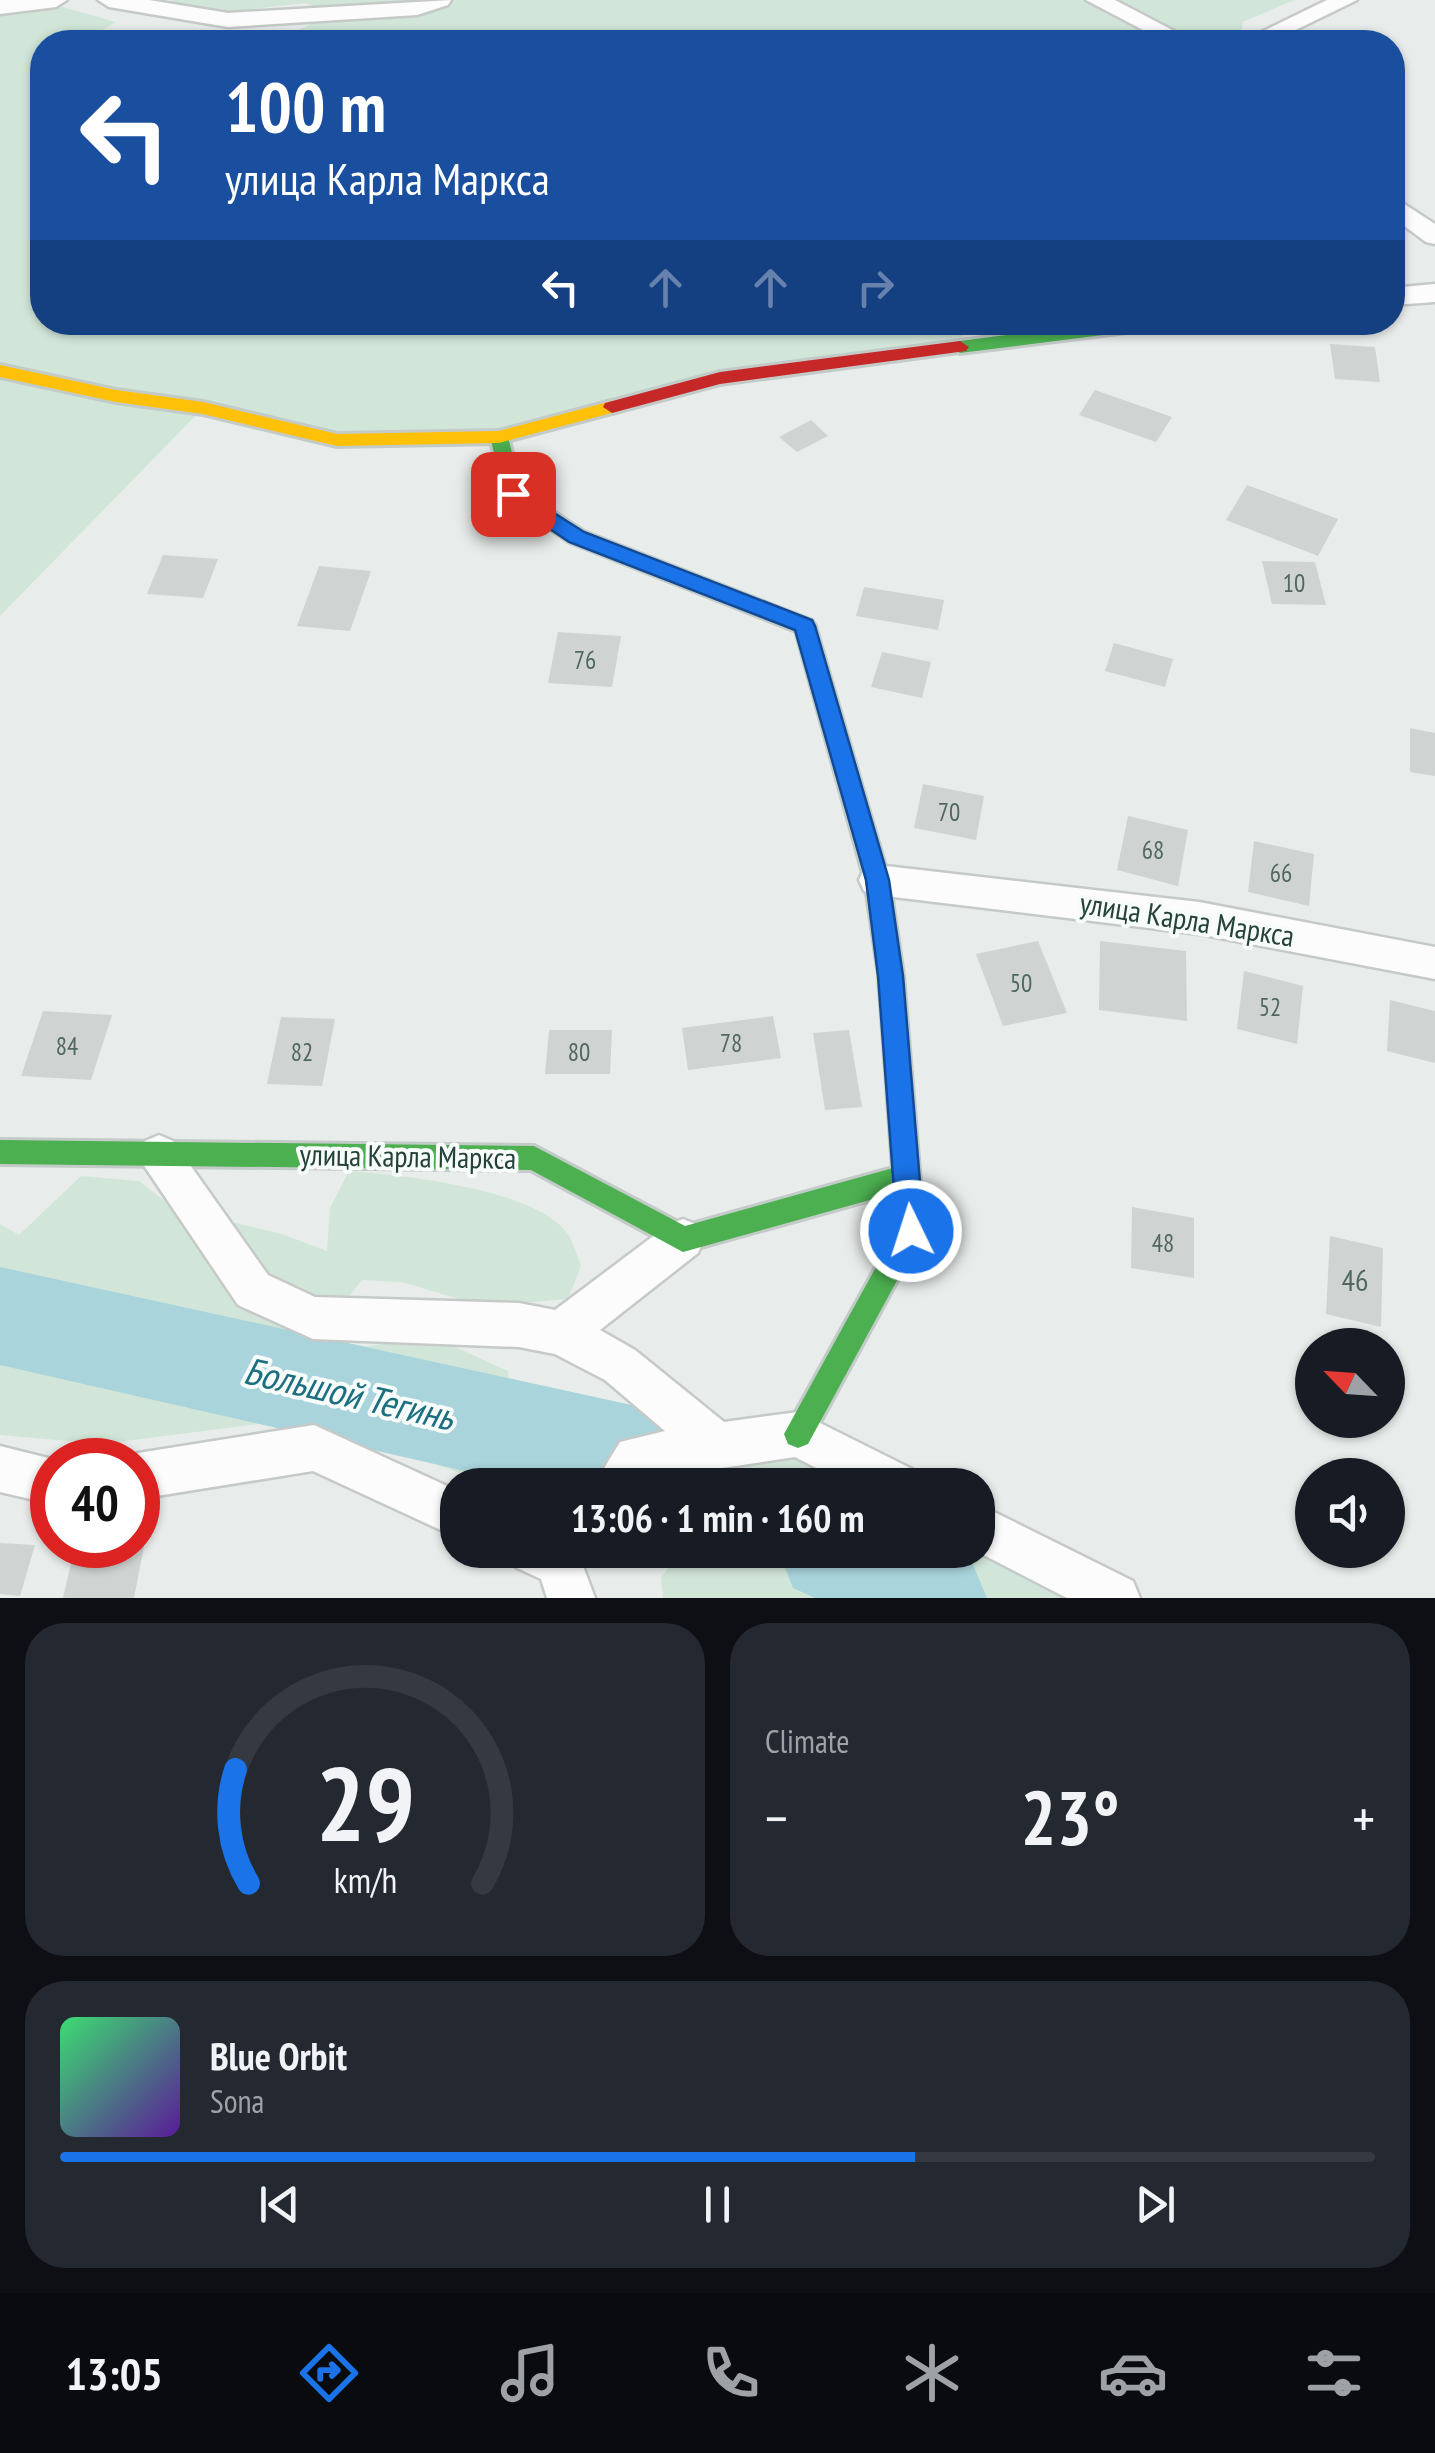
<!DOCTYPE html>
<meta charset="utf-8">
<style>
body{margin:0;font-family:"PT Sans Narrow",sans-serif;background:#242831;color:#f1f3f6;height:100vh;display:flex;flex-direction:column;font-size:38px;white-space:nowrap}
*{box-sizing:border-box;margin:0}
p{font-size:32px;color:#9ea1a6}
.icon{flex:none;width:55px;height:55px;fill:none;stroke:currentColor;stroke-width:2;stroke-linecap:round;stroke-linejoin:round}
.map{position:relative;height:1598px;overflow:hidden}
.side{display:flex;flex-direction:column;gap:25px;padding:25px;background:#0d0f14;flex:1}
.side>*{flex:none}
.top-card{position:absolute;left:30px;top:30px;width:1375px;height:305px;border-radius:40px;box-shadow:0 2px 8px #0004;background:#1a4fa0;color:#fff;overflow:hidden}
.needle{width:65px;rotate:295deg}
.buttons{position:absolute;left:1295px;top:1328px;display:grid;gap:20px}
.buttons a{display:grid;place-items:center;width:110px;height:110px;border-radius:50%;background:#171b24;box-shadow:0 2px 8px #0004;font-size:50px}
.speed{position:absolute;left:30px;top:1438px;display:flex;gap:20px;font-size:50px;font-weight:700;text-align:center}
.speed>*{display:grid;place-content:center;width:130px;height:130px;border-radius:50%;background:#171b24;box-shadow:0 2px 8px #0004;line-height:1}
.speed .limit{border:15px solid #d22;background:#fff;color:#111}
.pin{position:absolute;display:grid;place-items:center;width:85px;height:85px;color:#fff;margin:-42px;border-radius:20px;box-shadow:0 5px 15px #0006}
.me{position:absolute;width:110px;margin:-55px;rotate:356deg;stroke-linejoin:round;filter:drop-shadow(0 0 8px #0008)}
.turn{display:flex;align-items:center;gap:35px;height:210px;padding:0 30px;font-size:45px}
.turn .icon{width:130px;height:130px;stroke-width:2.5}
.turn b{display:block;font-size:70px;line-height:85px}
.lanes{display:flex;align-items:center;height:95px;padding:0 30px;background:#0003;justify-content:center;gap:50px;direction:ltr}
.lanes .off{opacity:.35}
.big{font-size:75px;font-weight:700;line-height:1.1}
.side .widget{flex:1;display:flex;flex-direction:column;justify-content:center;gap:15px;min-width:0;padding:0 35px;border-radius:40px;background:#242831}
.side .dial{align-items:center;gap:0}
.dial svg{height:260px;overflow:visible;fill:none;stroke:#363941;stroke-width:7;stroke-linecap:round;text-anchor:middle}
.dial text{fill:#f1f3f6;stroke:none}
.song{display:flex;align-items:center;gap:30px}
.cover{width:120px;height:120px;border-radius:15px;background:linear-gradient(135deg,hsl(140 70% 55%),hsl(270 70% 35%))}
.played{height:10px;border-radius:5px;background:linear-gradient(90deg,#1a73e8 65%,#363941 65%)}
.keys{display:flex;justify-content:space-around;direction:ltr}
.heat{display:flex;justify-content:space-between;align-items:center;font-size:55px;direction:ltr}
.side .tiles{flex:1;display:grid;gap:25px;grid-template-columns:1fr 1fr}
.widget:last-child{grid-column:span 2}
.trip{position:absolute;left:440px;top:1468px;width:555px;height:100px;border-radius:40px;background:#171b24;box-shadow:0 2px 8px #0004;font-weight:700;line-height:100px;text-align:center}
.tab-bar{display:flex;height:160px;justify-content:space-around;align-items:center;background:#090b0e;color:#9ea1a6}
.tab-bar .icon{width:70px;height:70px}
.tab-bar .selected{color:#1a73e8}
.tab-bar b{font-size:45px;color:#f1f3f6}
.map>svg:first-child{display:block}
.green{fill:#d1e6d8}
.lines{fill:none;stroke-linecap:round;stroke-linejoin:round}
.river{fill:#a9d4db;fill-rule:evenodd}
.building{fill:#cfd4d2}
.street-casing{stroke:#c5cac8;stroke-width:5}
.fast-casing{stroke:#c3cbc8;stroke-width:6}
.slow-casing{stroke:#c3cbc8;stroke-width:6}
.jam-casing{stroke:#c3cbc8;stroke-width:6}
.street{fill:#fcfcfc;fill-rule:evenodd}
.fast{fill:#4caf50;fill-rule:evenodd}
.slow{fill:#ffc107;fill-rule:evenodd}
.jam{fill:#c62828;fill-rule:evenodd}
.route{fill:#1a73e8;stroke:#114b97;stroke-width:2.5}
.labels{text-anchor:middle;stroke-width:8;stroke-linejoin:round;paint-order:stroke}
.number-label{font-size:25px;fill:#506761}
.street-label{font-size:30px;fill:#24423a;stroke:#f7fbf9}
.near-number-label{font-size:30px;fill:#506761}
.near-water-label{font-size:38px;font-style:italic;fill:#1c6f80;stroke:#f7fbf9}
</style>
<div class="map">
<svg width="1435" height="1598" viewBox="0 0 1435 1598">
<rect width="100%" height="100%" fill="#e8edeb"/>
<!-- green -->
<g class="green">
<polygon points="0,0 49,3 116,22 82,42 42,42 42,322 960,323 964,346 720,378 499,437 337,440 203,408 0,616"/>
<polygon points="170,0 1294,0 1243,22 1240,42 275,42 330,14 306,3 205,14"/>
<path d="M 349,1171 C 400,1175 541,1189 569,1236 C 574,1245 577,1256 581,1266 L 568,1299 L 482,1306 L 402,1282 L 362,1280 L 304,1351 L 334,1351 L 433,1337 L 508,1371 L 515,1459 L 471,1477 L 304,1418 L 103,1444 L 0,1435 L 0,1224 L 19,1235 L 81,1176 L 139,1181 L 174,1208 L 282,1234 L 327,1251 L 330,1208 Z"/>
<polygon points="798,1434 896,1485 666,1485 636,1458"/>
<polygon points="978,1527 1116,1598 663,1598 661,1578 681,1550 978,1550"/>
</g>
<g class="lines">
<!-- river -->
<g class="river">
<polygon points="0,1267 636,1406 730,1448 745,1485 527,1485 0,1365"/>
<polygon points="778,1550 950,1550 971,1560 987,1598 815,1598 793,1588"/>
</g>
</g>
<!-- building -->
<g class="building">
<polygon points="1330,344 1375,347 1380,382 1335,379"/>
<polygon points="1095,390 1172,417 1156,442 1079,415"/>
<polygon points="811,420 828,436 797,452 779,437"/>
<polygon points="1247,485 1338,519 1318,556 1226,520"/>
<polygon points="163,555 218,559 203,598 147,594"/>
<polygon points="1262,561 1315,562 1326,605 1272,604"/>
<polygon points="319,566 371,571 350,631 297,626"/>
<polygon points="864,587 944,600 938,630 856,616"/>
<polygon points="558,632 621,636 612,687 548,683"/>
<polygon points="1114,643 1173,659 1165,687 1105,671"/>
<polygon points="882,652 931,662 922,698 871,687"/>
<polygon points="1410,728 1435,733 1435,776 1410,772"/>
<polygon points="923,784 984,796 976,840 914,828"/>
<polygon points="1128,816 1188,830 1178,886 1117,870"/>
<polygon points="1254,841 1314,854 1309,906 1248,892"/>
<polygon points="1038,941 1067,1013 1003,1026 976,954"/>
<polygon points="1100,941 1186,951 1187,1021 1099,1010"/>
<polygon points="1244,971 1303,986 1297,1044 1237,1029"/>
<polygon points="1390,1000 1435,1011 1435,1063 1387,1051"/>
<polygon points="43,1011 112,1015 91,1080 21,1076"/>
<polygon points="773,1016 781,1058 688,1070 682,1028"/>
<polygon points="281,1017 335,1019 322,1086 267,1084"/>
<polygon points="549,1030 612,1030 610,1074 545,1074"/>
<polygon points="849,1030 862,1107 825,1110 813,1033"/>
<polygon points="1132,1207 1194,1218 1194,1278 1131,1268"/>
<polygon points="1330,1236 1383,1248 1381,1327 1326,1314"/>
<polygon points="0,1543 35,1545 20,1596 0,1594"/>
<polygon points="75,1546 144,1546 134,1598 63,1598"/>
</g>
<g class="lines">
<defs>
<g id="street">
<polygon points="0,0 67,0 56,7 0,14"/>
<polygon points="98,0 149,0 228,13 451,0 448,5 417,15 228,27 109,7"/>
<polygon points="1086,0 1115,0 1195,42 1166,42"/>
<polygon points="1327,0 1357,0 1271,42 1241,42"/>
<polygon points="1392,196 1435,224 1435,244 1426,242 1392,217"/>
<polygon points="1435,284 1435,302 1392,305 1392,288"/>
<polygon points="877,865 1199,902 1435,947 1435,979 1199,934 877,895 864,891 859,880 864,869"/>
<polygon points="159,1135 173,1141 268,1275 315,1297 519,1303 555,1310 668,1225 683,1219 698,1225 704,1239 698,1253 600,1330 635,1350 724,1422 798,1412 912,1469 919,1485 849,1485 795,1457 649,1479 644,1485 594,1485 620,1442 665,1431 605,1380 555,1354 519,1347 313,1339 238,1305 145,1167 139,1154 145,1141"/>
<polygon points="314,1425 458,1491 458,1538 313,1471 138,1499 138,1460 122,1460 138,1453"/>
<polygon points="0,1446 56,1460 52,1460 52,1504 0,1492"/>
<polygon points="978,1504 1133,1581 1140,1598 1067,1598 974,1550 978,1550"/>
<polygon points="509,1550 577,1550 595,1598 547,1598 541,1579 515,1567"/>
</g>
<g id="fast">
<polygon points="1109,322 1167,322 1158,328 960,353 951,347 960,341"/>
<polygon points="499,431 508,437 522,491 584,532 812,621 815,626 889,880 903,975 924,1231 808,1444 798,1448 788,1444 784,1434 897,1229 895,1193 683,1252 531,1170 0,1164 0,1140 534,1146 685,1226 893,1168 879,975 865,880 796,631 570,542 506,499 490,437"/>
</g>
<polygon id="slow" points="0,365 116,390 203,402 337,434 499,431 612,401 621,407 619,411 499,443 337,446 203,414 116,402 0,377"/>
<polygon id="jam" points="960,341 969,347 966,351 720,384 612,413 603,407 605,403 720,372"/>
</defs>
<!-- street casing -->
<use href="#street" class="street-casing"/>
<!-- fast casing -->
<use href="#fast" class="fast-casing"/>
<!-- slow casing -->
<use href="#slow" class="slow-casing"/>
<!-- jam casing -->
<use href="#jam" class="jam-casing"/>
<!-- street -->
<use href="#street" class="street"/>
<!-- fast -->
<use href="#fast" class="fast"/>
<!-- slow -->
<use href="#slow" class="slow"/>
<!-- jam -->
<use href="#jam" class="jam"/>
</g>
<!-- route -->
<polygon class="route" points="513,487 584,532 812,620 815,626 889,880 903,976 924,1231 920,1240 911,1244 901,1240 897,1231 878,976 866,880 795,630 569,542 506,499 503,494"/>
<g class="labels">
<!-- number labels -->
<g class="number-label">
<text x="1294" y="592">10</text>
<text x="585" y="669">76</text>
<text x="949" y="821">70</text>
<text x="1153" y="859">68</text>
<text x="1281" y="882">66</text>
<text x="1021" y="992">50</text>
<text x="1270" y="1016">52</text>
<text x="731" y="1052">78</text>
<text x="67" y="1055">84</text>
<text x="302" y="1061">82</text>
<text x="579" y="1061">80</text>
<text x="1163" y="1252">48</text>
</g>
<!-- street labels -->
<g class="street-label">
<text transform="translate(1187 920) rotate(9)" y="10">улица Карла Маркса</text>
<text transform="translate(408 1157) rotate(1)" y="10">улица Карла Маркса</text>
</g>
<!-- near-number labels -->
<g class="near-number-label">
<text x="1355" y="1291">46</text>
</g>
<!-- near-water labels -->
<g class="near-water-label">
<text transform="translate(349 1394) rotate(13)" y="13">Большой Тегинь</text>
</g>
</g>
</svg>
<div class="buttons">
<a><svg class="needle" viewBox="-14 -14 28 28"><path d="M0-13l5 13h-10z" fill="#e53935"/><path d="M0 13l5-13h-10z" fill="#9ea1a6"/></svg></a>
<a><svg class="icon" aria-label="sound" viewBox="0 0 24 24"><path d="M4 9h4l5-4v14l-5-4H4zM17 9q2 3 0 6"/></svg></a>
</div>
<div class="speed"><div class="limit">40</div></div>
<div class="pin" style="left:513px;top:494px;background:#d93025"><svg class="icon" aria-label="arrive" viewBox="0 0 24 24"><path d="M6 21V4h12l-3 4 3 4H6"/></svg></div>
<svg class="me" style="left:911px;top:1231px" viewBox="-20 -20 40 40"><circle r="17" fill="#1a73e8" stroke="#fff" stroke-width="3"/><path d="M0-11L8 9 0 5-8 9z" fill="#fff"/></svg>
<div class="trip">13:06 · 1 min · 160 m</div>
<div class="top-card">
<div class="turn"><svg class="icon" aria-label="left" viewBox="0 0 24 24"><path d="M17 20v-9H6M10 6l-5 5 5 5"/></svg><div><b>100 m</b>улица Карла Маркса</div></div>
<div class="lanes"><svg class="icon" aria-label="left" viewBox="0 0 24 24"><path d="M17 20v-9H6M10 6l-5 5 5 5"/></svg><svg class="icon off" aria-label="ahead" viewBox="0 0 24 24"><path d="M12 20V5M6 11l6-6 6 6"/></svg><svg class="icon off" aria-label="ahead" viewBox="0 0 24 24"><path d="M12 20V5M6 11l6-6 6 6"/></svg><svg class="icon off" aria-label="right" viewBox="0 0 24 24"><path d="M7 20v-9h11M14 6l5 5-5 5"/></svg></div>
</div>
</div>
<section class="side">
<div class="tiles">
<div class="widget dial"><svg viewBox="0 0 100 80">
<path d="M14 69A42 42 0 1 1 86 69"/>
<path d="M14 69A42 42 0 0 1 10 34" stroke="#1a73e8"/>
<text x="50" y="56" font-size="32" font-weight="700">29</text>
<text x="50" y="72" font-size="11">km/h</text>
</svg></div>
<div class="widget"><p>Climate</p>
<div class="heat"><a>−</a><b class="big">23°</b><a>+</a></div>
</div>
<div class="widget">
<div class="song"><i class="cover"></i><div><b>Blue Orbit</b><p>Sona</p></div></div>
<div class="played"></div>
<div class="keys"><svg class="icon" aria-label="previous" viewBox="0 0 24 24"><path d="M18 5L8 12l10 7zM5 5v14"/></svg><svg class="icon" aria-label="pause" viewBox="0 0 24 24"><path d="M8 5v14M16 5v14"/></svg><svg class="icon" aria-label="next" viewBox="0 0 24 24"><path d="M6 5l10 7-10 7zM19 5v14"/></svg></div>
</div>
</div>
</section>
<nav class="tab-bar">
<b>13:05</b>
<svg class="icon selected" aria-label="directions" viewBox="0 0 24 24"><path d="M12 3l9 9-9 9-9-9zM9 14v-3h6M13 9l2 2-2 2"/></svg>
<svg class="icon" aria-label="music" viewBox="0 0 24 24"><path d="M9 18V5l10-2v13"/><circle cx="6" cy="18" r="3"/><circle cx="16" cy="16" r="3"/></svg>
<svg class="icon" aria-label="phone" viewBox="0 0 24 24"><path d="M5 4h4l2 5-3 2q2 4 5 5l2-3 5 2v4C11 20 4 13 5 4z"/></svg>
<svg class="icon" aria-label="climate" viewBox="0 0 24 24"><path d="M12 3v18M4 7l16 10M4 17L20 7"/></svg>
<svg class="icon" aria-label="car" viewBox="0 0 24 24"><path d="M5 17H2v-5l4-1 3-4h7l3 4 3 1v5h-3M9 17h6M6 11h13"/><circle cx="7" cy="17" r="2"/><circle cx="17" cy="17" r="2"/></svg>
<svg class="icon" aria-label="filters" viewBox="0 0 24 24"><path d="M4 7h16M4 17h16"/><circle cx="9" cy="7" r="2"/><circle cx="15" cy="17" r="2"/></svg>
</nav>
